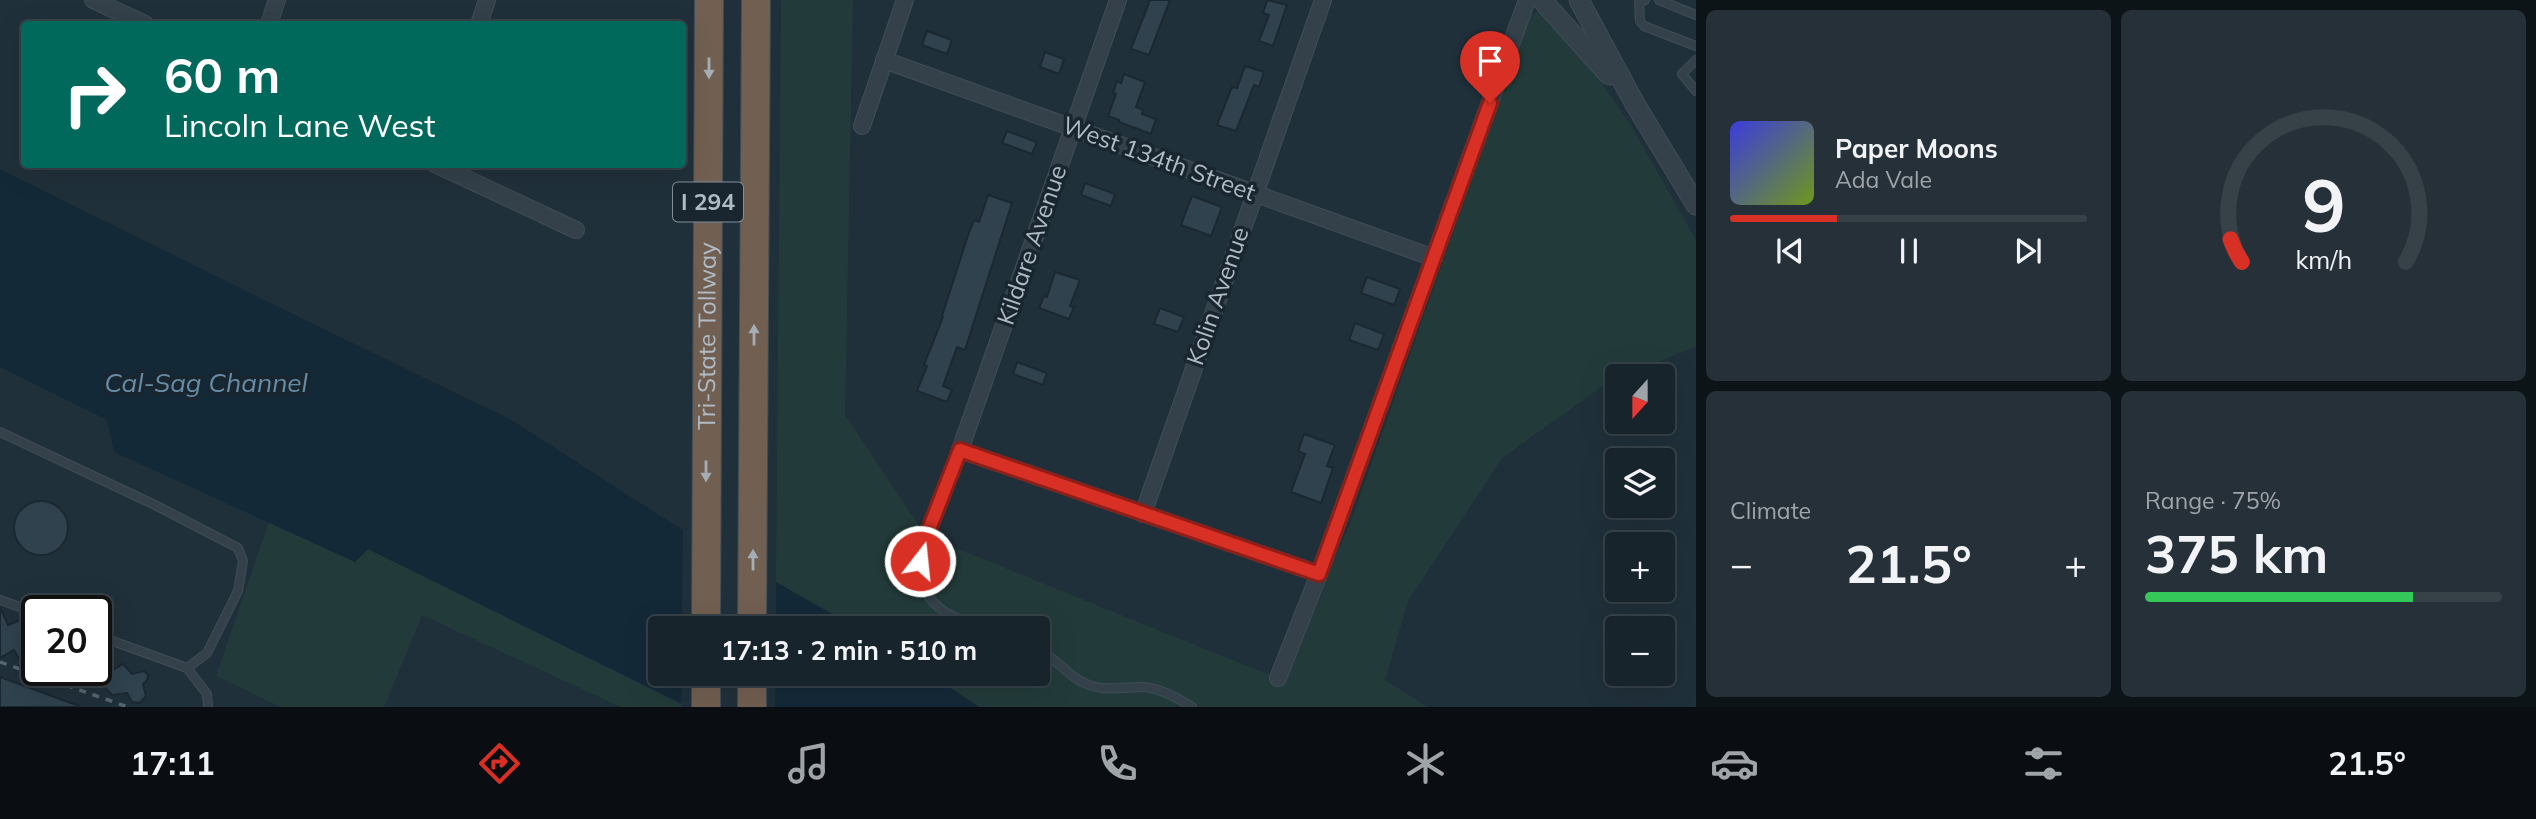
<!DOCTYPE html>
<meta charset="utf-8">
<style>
body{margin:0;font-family:Mulish,sans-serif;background:#253038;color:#f1f3f6;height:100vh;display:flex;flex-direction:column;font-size:26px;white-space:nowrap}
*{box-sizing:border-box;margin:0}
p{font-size:23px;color:#9fa4a9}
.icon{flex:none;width:38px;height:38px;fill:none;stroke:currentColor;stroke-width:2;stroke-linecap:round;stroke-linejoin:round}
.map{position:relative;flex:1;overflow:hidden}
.sheet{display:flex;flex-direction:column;gap:10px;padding:10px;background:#0d1418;width:840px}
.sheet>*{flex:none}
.top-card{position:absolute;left:21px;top:21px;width:665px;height:147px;border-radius:7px;box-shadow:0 7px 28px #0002,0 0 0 2px #364148;background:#00695c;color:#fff;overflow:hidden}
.needle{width:46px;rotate:201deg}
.controls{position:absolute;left:1605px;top:364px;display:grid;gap:14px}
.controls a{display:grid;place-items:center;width:70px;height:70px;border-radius:7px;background:#18242c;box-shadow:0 7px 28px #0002,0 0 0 2px #364148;font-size:35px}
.speed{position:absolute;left:21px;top:595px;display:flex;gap:14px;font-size:35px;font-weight:700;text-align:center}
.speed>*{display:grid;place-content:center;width:91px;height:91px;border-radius:50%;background:#18242c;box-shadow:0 7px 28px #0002,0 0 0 2px #364148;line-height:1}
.speed .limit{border:4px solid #111;border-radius:10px;background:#fff;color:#111}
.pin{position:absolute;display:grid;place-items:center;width:60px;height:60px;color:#fff;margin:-72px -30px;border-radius:50% 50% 50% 0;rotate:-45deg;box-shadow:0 0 7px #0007}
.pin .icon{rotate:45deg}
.me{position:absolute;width:77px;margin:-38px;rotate:16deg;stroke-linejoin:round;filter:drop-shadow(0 0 5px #0008)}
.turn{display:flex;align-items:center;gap:24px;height:147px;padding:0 28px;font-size:32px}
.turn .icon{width:91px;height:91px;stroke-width:2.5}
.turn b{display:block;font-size:49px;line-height:60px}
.big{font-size:52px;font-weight:700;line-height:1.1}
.sheet .card{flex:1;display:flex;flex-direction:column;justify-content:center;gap:10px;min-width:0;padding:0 24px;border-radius:10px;background:#253038}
.sheet .dial{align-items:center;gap:0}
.dial svg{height:182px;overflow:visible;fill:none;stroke:#364148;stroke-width:7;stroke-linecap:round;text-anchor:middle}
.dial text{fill:#f1f3f6;stroke:none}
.song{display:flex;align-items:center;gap:21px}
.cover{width:84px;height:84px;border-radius:10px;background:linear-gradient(135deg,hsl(240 70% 55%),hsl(80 70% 35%))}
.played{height:7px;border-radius:4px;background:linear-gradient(90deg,#d93025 30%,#364148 30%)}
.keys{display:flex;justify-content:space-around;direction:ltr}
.heat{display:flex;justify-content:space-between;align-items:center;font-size:38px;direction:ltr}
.charge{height:10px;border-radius:5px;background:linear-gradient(90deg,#34c759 75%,#364148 0)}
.sheet .tiles{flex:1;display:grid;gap:10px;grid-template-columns:repeat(2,1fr)}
.trip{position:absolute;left:648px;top:616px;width:402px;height:70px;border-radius:7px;background:#18242c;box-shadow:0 7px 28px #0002,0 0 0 2px #364148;font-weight:700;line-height:70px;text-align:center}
.tabs{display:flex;height:112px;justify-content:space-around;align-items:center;background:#0a0e12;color:#9fa4a9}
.tabs .icon{width:49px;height:49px}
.tabs .on{color:#d93025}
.tabs b{font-size:32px;color:#f1f3f6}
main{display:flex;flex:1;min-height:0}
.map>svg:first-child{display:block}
.green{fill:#223b3a}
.water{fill:#142938}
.pier{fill:#20303a}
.building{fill:#2f424e;stroke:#1b2831;stroke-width:2}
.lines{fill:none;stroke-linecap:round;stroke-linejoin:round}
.service-casing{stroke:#404d57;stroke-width:10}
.minor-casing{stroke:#404d57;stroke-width:18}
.tertiary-casing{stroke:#404d57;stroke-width:21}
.motorway-casing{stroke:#3f4c55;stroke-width:30}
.service{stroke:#34414a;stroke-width:8}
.minor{stroke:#34414a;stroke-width:16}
.tertiary{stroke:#34414a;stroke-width:19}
.motorway{stroke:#715f51;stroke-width:28}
.rail{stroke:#566672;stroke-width:3.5;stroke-dasharray:7 7;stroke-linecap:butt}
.oneway{fill:#a6aeb5}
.route-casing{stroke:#8d1f18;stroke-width:18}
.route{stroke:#d93025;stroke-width:12}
.labels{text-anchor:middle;stroke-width:7;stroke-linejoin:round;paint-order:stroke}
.shield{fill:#1a262f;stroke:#828f99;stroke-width:2}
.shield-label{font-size:23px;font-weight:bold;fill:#afbcc7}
.street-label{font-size:24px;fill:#afbcc7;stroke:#1a262f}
.water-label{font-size:26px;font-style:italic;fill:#668da7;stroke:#1a262f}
</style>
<main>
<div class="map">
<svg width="1696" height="707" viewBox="0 0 1696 707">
<rect width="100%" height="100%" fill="#20303a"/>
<!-- green -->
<g class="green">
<polygon points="781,0 853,0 845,415 926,536 1277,678 1349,527 1530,15 1540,11 1584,58 1630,124 1696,240 1696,346 1626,376 1617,376 1617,380 1603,386 1502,458 1408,601 1385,680 1428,707 979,707 929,674 1038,674 1038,628 857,628 776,582"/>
<polygon points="269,522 355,561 368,549 681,703 681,707 621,707 422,615 384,707 281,707 216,676"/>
</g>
<!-- water -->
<polygon class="water" points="0,169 309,322 510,419 673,524 857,628 660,628 660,674 929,674 979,707 688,707 368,549 355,562 114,452 107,420 0,367"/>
<!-- pier -->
<g class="pier">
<polygon points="683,526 776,578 776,628 682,628"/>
<polygon points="682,674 776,674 775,707 681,707"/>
</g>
<!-- building -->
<g class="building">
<polygon points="1150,0 1170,0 1149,55 1131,49"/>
<polygon points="1267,0 1287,5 1273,46 1259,41 1269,15 1263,13"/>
<polygon points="927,31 952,40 947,54 922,45"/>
<polygon points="1045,52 1064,59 1059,74 1040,67"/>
<polygon points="1245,66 1264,72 1259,87 1254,85 1236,131 1217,125 1232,87 1237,88"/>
<polygon points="1124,74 1145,82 1136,107 1143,110 1142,114 1156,119 1151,134 1119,122 1119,120 1108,116 1116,94 1113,93 1117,81 1121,83"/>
<polygon points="1007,131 1037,142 1032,154 1002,143"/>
<polygon points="1085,183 1115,194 1111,206 1081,195"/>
<polygon points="988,195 1012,203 965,350 957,347 943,386 952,390 947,402 917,391 927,366 924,365 943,317 942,316 969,232 974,220 979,222"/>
<polygon points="1192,196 1222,207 1211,236 1181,225"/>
<polygon points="1055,272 1080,280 1070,306 1074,307 1069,319 1039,308 1044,296 1047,297"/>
<polygon points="1367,277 1400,289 1394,305 1361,293"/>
<polygon points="1160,308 1184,317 1178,332 1154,324"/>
<polygon points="1355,323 1384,334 1378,350 1349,340"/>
<polygon points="1017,362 1047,373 1043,385 1013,374"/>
<polygon points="1304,434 1335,445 1327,466 1333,468 1321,503 1291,492 1305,454 1298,451"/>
<circle cx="41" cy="528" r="27"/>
<polygon points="0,607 8,625 23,619 31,623 31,632 22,642 36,653 37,664 29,666 23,665 14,650 0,658"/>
<polygon points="123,664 132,674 144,671 148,675 147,680 143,684 146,696 140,703 132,702 127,693 112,695 106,689 105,675"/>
<polygon points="0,677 79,706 79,707 0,707"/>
</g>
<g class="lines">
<defs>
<g id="service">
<polyline points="1645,0 1639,3 1640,21 1644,26 1696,46"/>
<polyline points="1659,0 1696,15"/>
<polyline points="1696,60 1682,74 1696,91"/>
<polyline points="0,432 155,505 238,548 243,561 238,591 207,653 187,668"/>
<path d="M 960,450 C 949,479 922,531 920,561 C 918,574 924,591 932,601 C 944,615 968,623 985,628"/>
<polyline points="0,600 37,613"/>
<polyline points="96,635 187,668 207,694 208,707"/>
<path d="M 1038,649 C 1057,659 1071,680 1092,686 C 1109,691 1125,687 1141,687 C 1159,687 1178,698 1192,707"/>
</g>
<g id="minor">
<polyline points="93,0 145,24"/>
<polyline points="1118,0 960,450 1319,574"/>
<polyline points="269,24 277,0"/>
<polyline points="479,24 487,0"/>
<polyline points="884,60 1434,258"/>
<polyline points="862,126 905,0"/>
<polyline points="435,164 576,230"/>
<polyline points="1143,514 1323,0"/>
<polyline points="1278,678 1319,574 1527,0"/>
</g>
<g id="tertiary">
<polyline points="1542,0 1609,75"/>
<polyline points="1579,0 1635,104 1696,205"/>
</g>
<g id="motorway">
<path id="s1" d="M 706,628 L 709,0"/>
<polyline points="752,628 756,0"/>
<polyline points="706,707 706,674"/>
<polyline points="752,707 752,674"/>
</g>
</defs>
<!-- service casing -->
<use href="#service" class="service-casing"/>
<!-- minor casing -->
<use href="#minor" class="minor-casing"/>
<!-- tertiary casing -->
<use href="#tertiary" class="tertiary-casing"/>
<!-- motorway casing -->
<use href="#motorway" class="motorway-casing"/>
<!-- service -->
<use href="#service" class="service"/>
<!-- minor -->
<use href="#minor" class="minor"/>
<!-- tertiary -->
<use href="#tertiary" class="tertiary"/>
<!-- motorway -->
<use href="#motorway" class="motorway"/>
<!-- rail -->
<polyline class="rail" points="0,662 128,707"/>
</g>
<!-- one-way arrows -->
<defs><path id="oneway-solid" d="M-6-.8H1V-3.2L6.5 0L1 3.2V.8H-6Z" transform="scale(1.75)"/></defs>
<g class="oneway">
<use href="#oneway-solid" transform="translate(709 68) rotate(90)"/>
<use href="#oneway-solid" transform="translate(754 335) rotate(-90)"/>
<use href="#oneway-solid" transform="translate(706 471) rotate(90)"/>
<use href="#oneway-solid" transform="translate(753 560) rotate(-90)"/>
</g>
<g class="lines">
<defs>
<polyline id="route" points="920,561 926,537 960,450 1319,574 1490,103"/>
</defs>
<!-- route casing -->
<use href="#route" class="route-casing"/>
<!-- route -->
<use href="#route" class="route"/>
</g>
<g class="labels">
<!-- shield labels -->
<rect class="shield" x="673" y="182.5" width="70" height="39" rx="5"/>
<g class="shield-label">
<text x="708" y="210">I 294</text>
</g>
<!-- street labels -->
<g class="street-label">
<text transform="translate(1159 159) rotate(20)" y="8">West 134th Street</text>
<text transform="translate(1032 245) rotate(-71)" y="8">Kildare Avenue</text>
<text transform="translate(1218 296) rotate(-71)" y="8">Kolin Avenue</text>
<text dy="8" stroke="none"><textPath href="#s1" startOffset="292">Tri-State Tollway</textPath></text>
</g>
<!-- water labels -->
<g class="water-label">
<text x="206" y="392">Cal-Sag Channel</text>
</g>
</g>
</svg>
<div class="controls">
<a><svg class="needle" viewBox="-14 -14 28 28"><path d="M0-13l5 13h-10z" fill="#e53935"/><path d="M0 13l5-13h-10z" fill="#9fa4a9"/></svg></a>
<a><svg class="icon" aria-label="layers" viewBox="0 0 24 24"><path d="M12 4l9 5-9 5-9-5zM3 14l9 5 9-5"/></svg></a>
<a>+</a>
<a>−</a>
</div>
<div class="speed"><div class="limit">20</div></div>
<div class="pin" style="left:1490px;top:103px;background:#d93025"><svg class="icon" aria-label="arrive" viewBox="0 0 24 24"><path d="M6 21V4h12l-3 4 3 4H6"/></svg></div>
<svg class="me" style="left:920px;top:561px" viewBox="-20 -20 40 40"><circle r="17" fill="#d93025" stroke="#fff" stroke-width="3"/><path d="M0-11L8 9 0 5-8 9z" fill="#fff"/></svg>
<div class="trip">17:13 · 2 min · 510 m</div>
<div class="top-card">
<div class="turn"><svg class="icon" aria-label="right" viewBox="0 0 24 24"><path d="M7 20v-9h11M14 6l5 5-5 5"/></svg><div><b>60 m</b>Lincoln Lane West</div></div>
</div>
</div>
<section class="sheet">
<div class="tiles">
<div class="card">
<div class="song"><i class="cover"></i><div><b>Paper Moons</b><p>Ada Vale</p></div></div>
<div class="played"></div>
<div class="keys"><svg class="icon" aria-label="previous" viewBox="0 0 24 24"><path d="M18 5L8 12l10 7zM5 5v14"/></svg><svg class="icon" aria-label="pause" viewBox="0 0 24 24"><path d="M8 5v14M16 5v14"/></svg><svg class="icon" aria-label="next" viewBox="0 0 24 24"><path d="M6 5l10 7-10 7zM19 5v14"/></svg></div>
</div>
<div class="card dial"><svg viewBox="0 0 100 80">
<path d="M14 69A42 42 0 1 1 86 69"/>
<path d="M14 69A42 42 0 0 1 9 59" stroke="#d93025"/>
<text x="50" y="56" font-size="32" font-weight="700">9</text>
<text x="50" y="72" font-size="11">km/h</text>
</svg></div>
<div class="card"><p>Climate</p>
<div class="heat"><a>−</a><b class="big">21.5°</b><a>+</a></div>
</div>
<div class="card"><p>Range · 75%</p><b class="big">375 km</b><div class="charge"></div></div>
</div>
</section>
</main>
<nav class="tabs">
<b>17:11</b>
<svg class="icon on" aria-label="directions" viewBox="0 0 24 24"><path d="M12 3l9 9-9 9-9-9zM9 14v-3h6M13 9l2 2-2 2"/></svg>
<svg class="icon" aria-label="music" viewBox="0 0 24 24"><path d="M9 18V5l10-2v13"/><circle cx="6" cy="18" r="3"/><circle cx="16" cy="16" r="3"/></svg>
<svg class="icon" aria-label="phone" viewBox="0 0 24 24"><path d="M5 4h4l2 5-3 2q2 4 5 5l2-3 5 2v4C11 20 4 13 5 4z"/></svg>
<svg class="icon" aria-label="climate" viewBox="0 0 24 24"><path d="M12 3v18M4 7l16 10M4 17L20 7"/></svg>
<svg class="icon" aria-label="car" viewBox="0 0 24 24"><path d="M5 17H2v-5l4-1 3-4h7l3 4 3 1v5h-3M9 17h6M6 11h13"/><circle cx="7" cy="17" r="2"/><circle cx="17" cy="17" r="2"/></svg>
<svg class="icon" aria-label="filters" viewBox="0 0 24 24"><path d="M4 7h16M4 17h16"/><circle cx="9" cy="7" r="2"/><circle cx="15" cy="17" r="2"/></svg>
<b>21.5°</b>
</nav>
